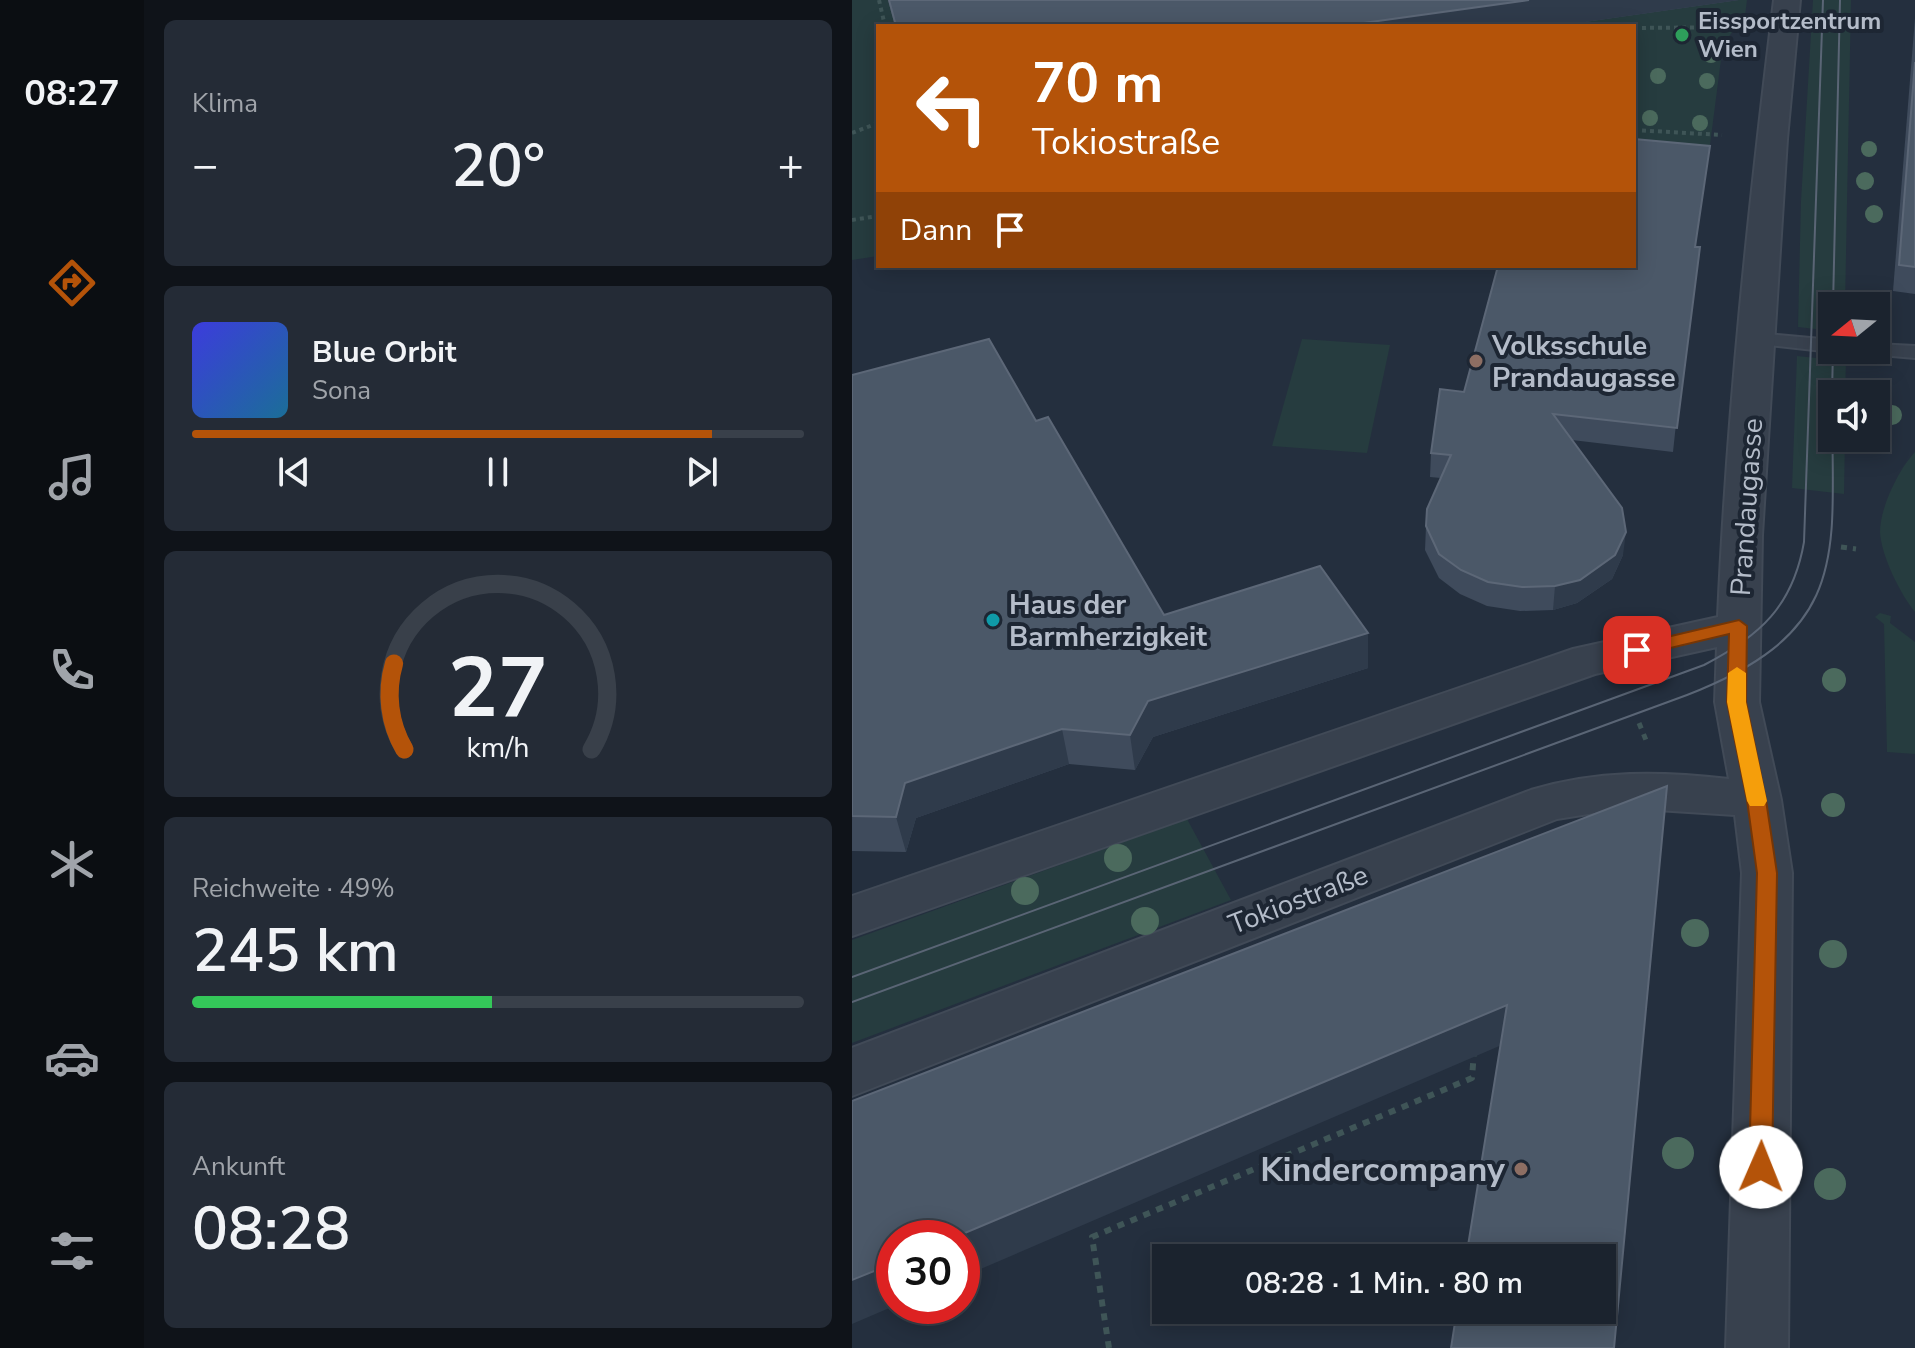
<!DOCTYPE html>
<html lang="de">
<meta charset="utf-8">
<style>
body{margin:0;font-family:"Nunito Sans",sans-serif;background:#242b36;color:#f1f3f6;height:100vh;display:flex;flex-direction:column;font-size:30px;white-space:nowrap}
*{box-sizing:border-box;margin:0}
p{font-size:26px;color:#a0a4aa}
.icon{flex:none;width:44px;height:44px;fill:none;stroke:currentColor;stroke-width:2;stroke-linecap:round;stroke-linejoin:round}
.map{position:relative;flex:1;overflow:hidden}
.sheet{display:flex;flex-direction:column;gap:20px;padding:20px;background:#0f1319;width:708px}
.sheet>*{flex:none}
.banner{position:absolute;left:24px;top:24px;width:760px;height:244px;border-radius:0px;box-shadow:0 4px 20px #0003,0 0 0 2px #39404a;background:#b45309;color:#fff;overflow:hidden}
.needle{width:52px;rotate:252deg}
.tools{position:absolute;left:966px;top:292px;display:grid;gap:16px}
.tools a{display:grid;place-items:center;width:72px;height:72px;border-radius:0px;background:#1b232e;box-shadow:0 4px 20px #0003,0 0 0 2px #39404a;font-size:40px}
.speed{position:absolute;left:24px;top:1220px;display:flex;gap:16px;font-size:40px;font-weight:700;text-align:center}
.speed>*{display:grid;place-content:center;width:104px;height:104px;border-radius:50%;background:#1b232e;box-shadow:0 4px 20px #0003,0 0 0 2px #39404a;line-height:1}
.speed .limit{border:12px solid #d22;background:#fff;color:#111}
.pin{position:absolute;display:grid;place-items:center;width:68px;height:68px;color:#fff;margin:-34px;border-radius:16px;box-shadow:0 4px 12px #0006}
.me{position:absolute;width:88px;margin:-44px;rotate:1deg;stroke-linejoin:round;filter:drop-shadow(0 0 6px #0008)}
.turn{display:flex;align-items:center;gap:28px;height:168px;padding:0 24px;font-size:36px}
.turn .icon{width:104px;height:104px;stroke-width:2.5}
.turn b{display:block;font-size:56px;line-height:68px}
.then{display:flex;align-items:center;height:76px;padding:0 24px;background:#0003;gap:16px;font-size:30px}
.big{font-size:60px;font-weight:600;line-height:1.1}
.sheet .card{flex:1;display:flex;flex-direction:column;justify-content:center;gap:12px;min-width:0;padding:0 28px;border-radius:12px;background:#242b36}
.sheet .dial{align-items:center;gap:0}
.dial svg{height:208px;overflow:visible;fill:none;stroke:#39404a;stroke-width:7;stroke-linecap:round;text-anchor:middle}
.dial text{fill:#f1f3f6;stroke:none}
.song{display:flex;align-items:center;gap:24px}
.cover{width:96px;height:96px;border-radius:12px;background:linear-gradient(135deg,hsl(240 70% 55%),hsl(200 70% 35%))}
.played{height:8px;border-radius:4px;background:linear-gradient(90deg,#b45309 85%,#39404a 85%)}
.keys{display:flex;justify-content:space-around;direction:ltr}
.heat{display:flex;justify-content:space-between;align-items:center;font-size:44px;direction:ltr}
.charge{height:12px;border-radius:6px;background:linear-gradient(90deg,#34c759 49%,#39404a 0)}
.trip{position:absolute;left:300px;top:1244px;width:464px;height:80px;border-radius:0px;background:#1b232e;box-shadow:0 4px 20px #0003,0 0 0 2px #39404a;font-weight:600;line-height:80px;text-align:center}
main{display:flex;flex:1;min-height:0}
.menu{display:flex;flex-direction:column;width:144px;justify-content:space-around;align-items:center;background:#0b0e12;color:#a0a4aa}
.menu .icon{width:56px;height:56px}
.menu .current{color:#b45309}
.menu b{font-size:36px;color:#f1f3f6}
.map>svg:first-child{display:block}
.green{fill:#263c3f}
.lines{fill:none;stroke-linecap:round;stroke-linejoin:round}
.lane-casing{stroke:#414a57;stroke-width:4}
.street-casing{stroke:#414a57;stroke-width:4}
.path-far2{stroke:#3f5557;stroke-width:4;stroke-dasharray:4 4;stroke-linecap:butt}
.path-far1{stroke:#3f5557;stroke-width:5;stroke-dasharray:6 6;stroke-linecap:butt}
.path{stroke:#3f5557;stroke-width:6;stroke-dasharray:7 7;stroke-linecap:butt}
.lane{fill:#38414e;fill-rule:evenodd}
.street{fill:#38414e;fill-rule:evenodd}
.tram{stroke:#5a6575;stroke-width:2}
.tree{fill:#4b6a5d}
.wall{fill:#3f4b5c}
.shaded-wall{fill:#2f3b4b}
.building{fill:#4b5868;stroke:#5c6777;stroke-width:2}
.route{fill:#b45309;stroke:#753606;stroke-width:2}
.slow{fill:#f59e0b}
.leisure-dot{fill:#2e9e5b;stroke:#1d2633;stroke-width:3}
.education-dot{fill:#8d6e63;stroke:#1d2633;stroke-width:3}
.culture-dot{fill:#0f9aa8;stroke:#1d2633;stroke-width:3}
.labels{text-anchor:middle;stroke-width:8;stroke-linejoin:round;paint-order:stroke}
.far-poi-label{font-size:24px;font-weight:bold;fill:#b4bcc9;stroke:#1d2633;text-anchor:start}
.poi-label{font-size:28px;font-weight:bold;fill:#b4bcc9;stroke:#1d2633;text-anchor:start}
.street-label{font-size:28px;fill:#b4bcc9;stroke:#1d2633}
.near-poi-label{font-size:34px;font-weight:bold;fill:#b4bcc9;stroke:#1d2633;text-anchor:end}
</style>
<main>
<nav class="menu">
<b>08:27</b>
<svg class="icon current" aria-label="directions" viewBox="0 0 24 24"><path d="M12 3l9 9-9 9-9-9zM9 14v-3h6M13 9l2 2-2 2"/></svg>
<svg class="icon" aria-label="music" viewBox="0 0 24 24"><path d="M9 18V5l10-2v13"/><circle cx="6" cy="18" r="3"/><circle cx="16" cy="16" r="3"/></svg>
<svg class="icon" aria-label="phone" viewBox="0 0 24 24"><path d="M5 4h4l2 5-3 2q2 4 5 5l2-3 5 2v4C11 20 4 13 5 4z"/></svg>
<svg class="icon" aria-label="climate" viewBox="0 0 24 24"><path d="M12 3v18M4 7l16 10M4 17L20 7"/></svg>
<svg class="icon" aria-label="car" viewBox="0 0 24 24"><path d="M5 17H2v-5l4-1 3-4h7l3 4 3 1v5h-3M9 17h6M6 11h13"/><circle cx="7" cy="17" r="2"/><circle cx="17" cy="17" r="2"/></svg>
<svg class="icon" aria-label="filters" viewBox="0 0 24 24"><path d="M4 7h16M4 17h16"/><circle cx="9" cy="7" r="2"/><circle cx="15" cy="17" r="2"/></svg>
</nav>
<section class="sheet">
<div class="card"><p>Klima</p>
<div class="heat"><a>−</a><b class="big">20°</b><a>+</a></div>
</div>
<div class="card">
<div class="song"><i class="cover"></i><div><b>Blue Orbit</b><p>Sona</p></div></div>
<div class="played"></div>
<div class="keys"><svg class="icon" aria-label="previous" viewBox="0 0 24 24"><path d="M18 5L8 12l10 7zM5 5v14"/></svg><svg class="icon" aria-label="pause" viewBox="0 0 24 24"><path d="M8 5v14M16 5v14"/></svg><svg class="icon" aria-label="next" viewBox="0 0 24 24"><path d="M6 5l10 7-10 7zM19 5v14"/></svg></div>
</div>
<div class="card dial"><svg viewBox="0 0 100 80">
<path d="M14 69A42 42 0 1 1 86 69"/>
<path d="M14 69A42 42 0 0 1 10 36" stroke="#b45309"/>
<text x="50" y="56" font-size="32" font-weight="700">27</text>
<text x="50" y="72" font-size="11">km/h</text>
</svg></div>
<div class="card"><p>Reichweite · 49%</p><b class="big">245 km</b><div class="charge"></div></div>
<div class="card"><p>Ankunft</p><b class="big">08:28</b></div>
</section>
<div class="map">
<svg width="1063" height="1348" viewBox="0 0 1063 1348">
<rect width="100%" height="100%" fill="#242f3e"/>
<!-- green -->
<g class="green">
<polygon points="0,0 895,0 893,16 871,44 855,168 782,161 782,26 26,26 26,256 0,260"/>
<polygon points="961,0 999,0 993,306 980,306 980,331 946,327 949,201"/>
<polygon points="450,339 538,345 515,453 420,446"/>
<polygon points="945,356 994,361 993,394 980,394 980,438 993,438 992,494 940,488"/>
<path d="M 1063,452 L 1063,612 C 1048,594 1029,555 1028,532 C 1028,507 1047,469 1063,452 Z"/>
<polygon points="1028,613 1039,616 1038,623 1063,642 1063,754 1035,752 1032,624 1023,617"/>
<polygon points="335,819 379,900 0,1043 0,940"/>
</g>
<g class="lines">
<defs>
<g id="lane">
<polygon points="905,333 980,340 980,350 988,350 980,352 898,343 895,339"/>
<polygon points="1024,344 1063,346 1063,358 1017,354 1013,350 1024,350"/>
</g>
<path id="street" d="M 922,0 L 948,0 L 935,139 L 910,535 L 907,702 L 929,800 L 940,873 L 936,1348 L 874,1348 L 890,873 L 883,815 L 774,808 L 705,819 L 0,1096 L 0,1048 L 679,790 C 745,770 809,771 877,779 L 863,702 L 865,647 L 743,674 L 0,936 L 0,896 L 721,649 L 866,617 C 875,411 897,204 922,0 Z"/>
</defs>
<!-- lane casing -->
<use href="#lane" class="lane-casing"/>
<!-- street casing -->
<use href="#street" class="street-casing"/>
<!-- path-far2 -->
<g class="path-far2">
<polyline points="27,0 33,26"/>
<polyline points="782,28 889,27"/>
<polyline points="782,130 870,135"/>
<polyline points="0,133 26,123"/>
<polyline points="0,220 26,216"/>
</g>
<!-- path-far1 -->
<g class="path-far1">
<polyline points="989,547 1004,549"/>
<polyline points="787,723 796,745"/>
</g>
<!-- path -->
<polyline class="path" points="257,1348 240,1237 620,1078 622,1051"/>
<!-- lane -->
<use href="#lane" class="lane"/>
<!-- street -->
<use href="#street" class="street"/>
<!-- tram -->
<g class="tram">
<polyline points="981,306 988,0"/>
<polyline points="980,394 981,350"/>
<path d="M 0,977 L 852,665 C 908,636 941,606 952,542 L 971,0"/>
<path d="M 0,1002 L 835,695 C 1002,630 980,553 980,398"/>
</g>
</g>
<!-- trees -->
<g class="tree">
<circle cx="859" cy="55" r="8"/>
<circle cx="806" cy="76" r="8"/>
<circle cx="855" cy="81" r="8"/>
<circle cx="798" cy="118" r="8"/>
<circle cx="848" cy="123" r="8"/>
<circle cx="1017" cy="149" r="8"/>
<circle cx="1013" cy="181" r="9"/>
<circle cx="1022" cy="214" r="9"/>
<circle cx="1040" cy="415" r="10"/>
<circle cx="982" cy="680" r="12"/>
<circle cx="981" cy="805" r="12"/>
<circle cx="266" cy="858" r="14"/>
<circle cx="173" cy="891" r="14"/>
<circle cx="293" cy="921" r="14"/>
<circle cx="843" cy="933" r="14"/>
<circle cx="981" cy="954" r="14"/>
<circle cx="826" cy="1153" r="16"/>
<circle cx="978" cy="1184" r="16"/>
</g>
<!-- wall -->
<g class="wall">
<polygon points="36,0 887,0 705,26 43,26"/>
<polygon points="1063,18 1063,294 1041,291"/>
<polygon points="843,247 821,452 720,440 771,555 760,579 725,603 701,610 668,611 635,606 608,594 587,578 573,550 574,526 589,478 578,477 579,453 612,392"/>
<polygon points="0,375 184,421 312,615 516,668 301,737 283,770 217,764 64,818 54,852 0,851"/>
</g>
<!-- shaded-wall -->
<g class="shaded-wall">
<polygon points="677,0 887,0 705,26 490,26"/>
<polygon points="774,532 771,555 760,579 725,603 701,610 703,586"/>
<polygon points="516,633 516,668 301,737 283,770 278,735 296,701"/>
<polygon points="210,729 217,764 64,818 54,852 44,817 53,783"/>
<polygon points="655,1005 652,1044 110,1277 110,1238 101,1238"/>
<polygon points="42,1263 42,1306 0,1324 0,1280"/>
</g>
<!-- building -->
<g class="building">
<polygon points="37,0 677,0 490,26 44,26"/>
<polygon points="1063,62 1063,267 1047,265"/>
<polygon points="782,139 858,146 843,247 848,247 825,428 701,414 770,508 774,532 763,555 728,580 703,586 670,587 636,582 609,570 587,554 574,526 575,509 599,455 579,453 588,389 612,392 646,266 782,266"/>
<polygon points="137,339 184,421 196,417 312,615 468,566 516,633 296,701 278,735 210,729 53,783 44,817 0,816 0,375"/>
<polygon points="815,786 762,1348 599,1348 605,1310 750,1310 750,1258 614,1258 655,1005 101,1238 42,1238 42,1263 0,1280 0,1101"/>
</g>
<!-- route -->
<polygon class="route" points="887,620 895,626 894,702 914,800 925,873 920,1167 917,1175 909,1178 901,1175 897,1167 905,873 895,800 875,702 877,634 785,656 776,650 785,644"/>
<!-- slow -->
<polygon class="slow" points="885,667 894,673 894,702 915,801 912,806 898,806 895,801 875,702 876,673"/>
<!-- markers -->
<circle class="leisure-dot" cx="830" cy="35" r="8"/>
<g class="education-dot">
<circle cx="624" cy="361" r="8"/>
<circle cx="669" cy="1169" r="8"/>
</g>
<circle class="culture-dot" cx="141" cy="620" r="8"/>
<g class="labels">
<!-- far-poi labels -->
<g class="far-poi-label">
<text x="846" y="29">Eissportzentrum<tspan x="846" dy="28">Wien</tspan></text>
</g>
<!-- poi labels -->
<g class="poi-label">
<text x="640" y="355">Volksschule<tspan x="640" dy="32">Prandaugasse</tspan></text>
<text x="157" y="614">Haus der<tspan x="157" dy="32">Barmherzigkeit</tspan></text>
</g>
<!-- street labels -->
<g class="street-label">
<text transform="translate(894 507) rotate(-86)" y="10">Prandaugasse</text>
<text transform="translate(446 899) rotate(-21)" y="10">Tokiostraße</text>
</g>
<!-- near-poi labels -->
<g class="near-poi-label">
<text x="653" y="1181">Kindercompany</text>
</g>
</g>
</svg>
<div class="tools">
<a><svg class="needle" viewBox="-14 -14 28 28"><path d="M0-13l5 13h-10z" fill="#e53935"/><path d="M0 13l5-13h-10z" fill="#a0a4aa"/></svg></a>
<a><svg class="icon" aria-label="sound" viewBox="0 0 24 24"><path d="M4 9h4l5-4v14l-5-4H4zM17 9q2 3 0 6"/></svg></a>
</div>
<div class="speed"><div class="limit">30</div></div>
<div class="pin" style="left:785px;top:650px;background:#d93025"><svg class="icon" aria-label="arrive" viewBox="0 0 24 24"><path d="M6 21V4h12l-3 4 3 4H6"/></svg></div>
<svg class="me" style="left:909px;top:1167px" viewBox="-20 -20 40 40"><circle r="19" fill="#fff"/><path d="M0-13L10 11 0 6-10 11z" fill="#b45309"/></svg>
<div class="trip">08:28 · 1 Min. · 80 m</div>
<div class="banner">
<div class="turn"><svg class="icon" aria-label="left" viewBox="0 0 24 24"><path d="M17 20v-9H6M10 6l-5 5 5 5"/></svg><div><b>70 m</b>Tokiostraße</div></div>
<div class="then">Dann<svg class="icon" aria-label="arrive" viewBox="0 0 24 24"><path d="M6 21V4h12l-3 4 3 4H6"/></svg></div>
</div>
</div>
</main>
